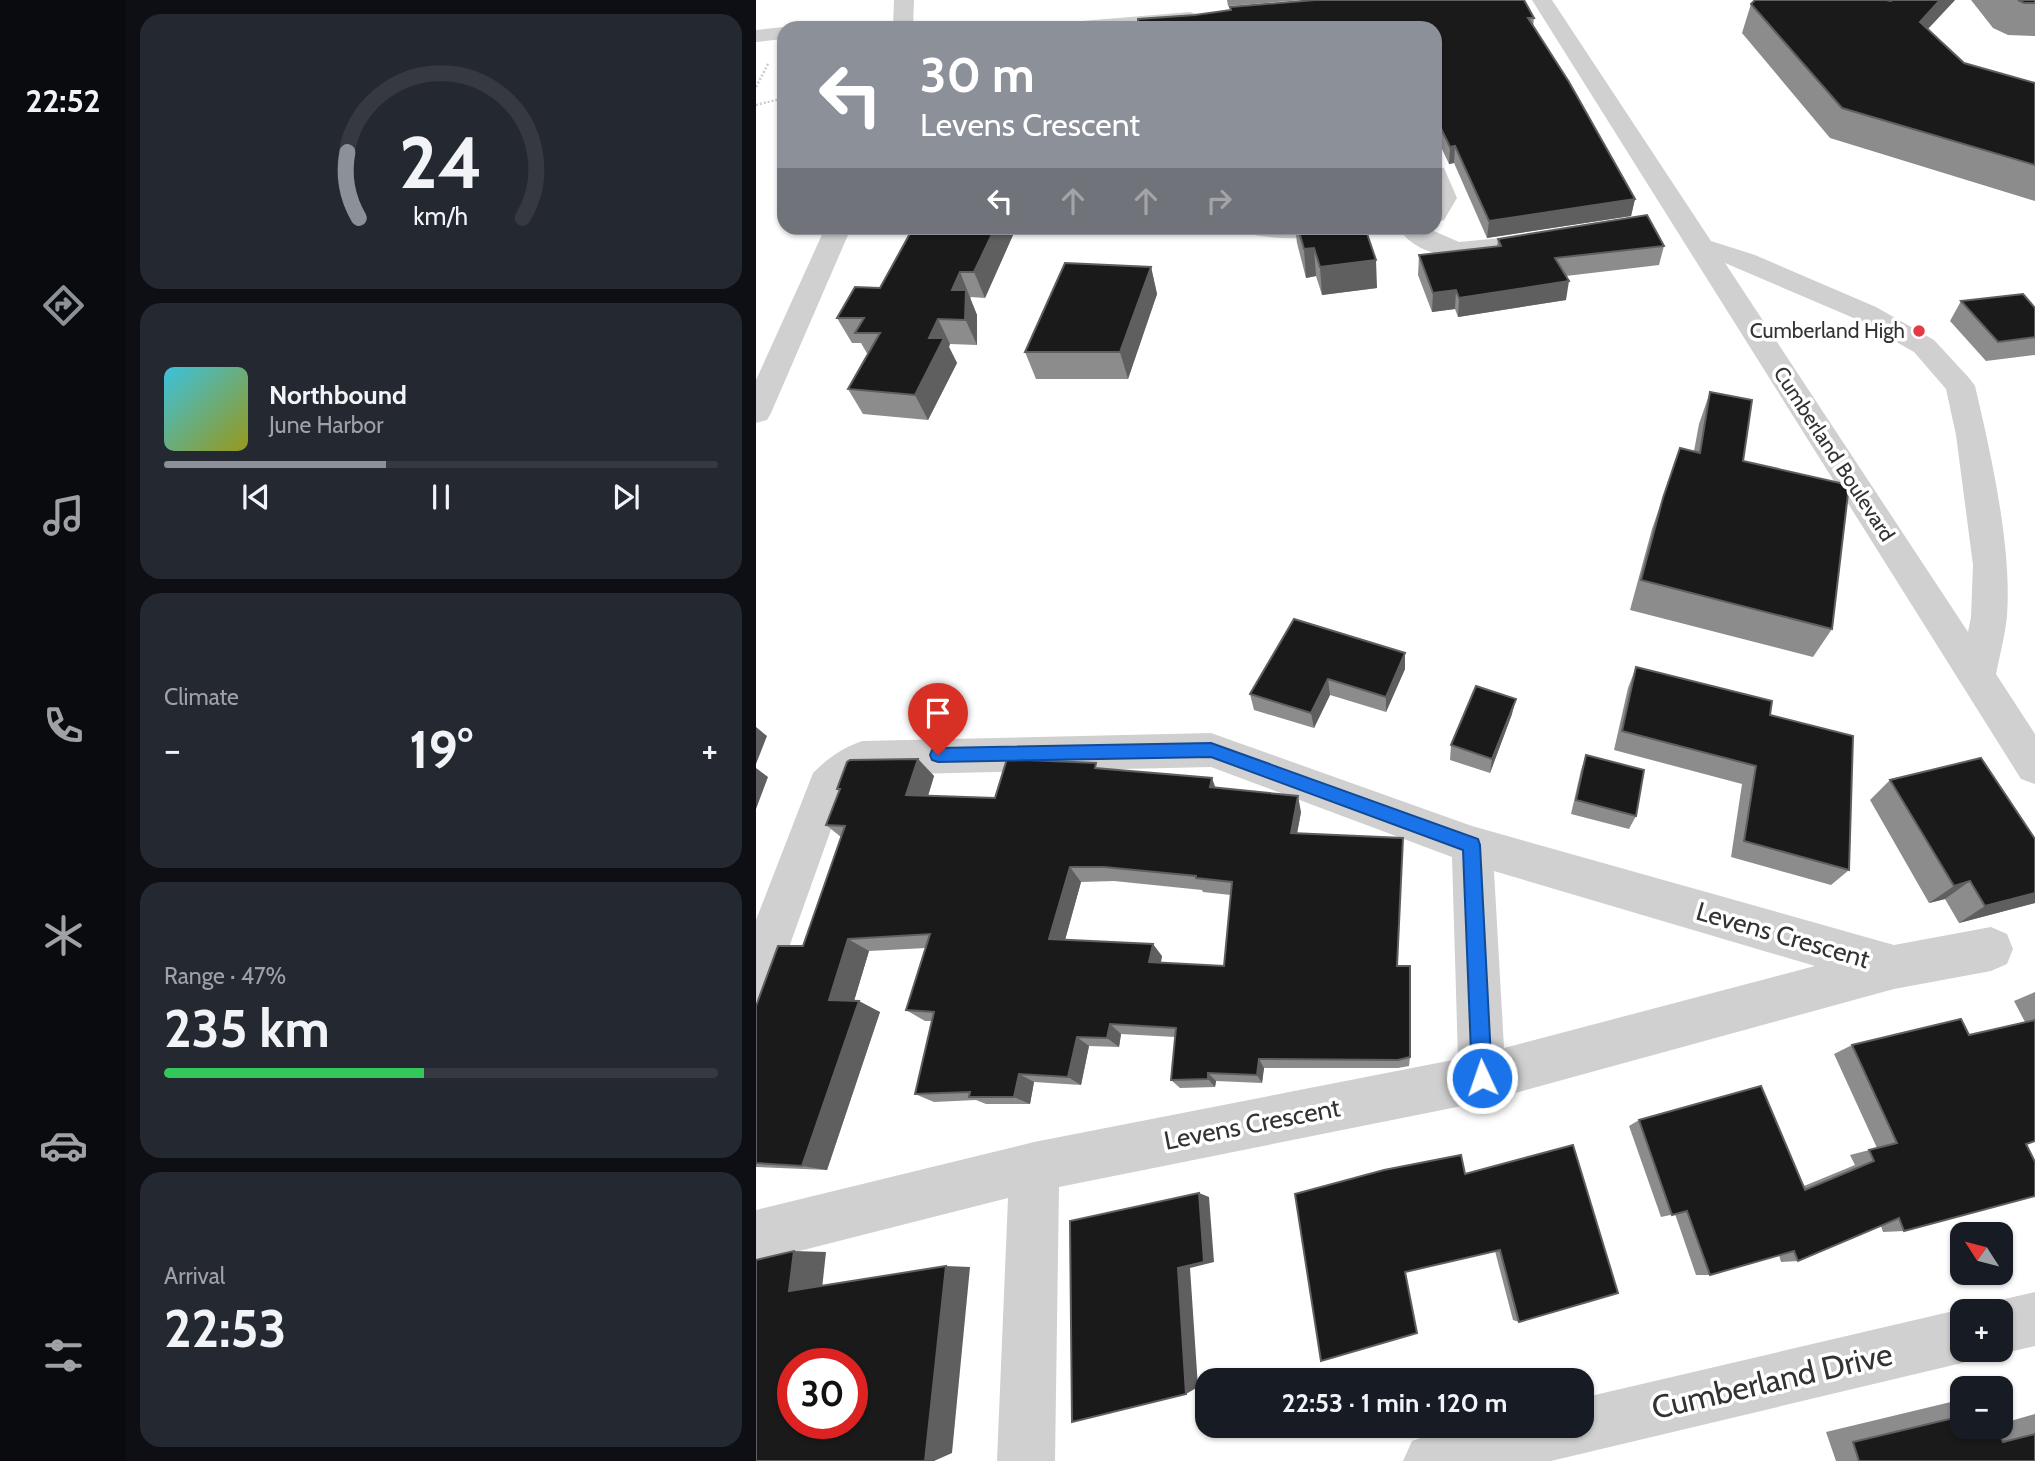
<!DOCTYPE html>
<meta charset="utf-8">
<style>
body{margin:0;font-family:Cabin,sans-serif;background:#242831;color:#f1f3f6;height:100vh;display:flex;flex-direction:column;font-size:26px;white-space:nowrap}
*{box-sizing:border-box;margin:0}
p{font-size:23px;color:#9ea1a6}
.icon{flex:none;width:38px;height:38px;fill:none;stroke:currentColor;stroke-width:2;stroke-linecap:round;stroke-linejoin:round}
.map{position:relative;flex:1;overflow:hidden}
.side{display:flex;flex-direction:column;gap:14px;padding:14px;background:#0d0f14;width:630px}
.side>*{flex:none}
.guide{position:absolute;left:21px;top:21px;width:665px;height:214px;border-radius:21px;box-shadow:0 2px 5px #0004;background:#8c9099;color:#fff;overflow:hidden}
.needle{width:46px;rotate:306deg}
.tools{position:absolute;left:1194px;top:1222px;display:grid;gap:14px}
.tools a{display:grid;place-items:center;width:63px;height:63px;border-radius:14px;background:#171b24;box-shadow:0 2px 5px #0004;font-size:35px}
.speed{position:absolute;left:21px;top:1348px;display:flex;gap:14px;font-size:35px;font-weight:700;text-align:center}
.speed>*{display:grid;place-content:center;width:91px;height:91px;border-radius:50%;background:#171b24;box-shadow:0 2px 5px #0004;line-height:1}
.speed .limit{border:10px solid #d22;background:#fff;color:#111}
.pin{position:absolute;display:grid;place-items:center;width:60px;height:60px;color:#fff;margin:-72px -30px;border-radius:50% 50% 50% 0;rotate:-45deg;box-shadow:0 0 7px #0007}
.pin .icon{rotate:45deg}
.me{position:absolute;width:77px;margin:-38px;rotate:357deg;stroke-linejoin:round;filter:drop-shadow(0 0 5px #0008)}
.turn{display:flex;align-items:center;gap:24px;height:147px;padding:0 28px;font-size:32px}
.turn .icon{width:91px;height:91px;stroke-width:2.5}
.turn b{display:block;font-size:49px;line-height:60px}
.lanes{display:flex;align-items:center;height:66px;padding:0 28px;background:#0003;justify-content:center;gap:35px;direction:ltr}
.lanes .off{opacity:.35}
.big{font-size:52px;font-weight:800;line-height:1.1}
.side .tile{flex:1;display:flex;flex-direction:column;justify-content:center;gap:10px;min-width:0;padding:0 24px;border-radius:21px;background:#242831}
.side .dial{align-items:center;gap:0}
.dial svg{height:182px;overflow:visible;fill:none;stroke:#363941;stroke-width:7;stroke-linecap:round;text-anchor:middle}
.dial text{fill:#f1f3f6;stroke:none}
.song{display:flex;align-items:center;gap:21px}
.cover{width:84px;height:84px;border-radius:10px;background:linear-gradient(135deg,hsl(190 70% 55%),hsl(60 70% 35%))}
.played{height:7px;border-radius:4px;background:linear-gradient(90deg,#8c9099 40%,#363941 40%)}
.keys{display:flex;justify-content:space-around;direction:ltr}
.heat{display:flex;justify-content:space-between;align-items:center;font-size:38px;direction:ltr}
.charge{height:10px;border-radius:5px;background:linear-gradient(90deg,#34c759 47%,#363941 0)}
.trip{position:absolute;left:439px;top:1368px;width:399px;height:70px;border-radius:21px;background:#171b24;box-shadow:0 2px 5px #0004;font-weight:800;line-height:70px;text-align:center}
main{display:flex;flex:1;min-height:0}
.dock{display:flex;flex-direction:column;width:126px;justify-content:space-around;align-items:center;background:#090b0e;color:#9ea1a6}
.dock .icon{width:49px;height:49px}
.dock .current{color:#8c9099}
.dock b{font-size:32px;color:#f1f3f6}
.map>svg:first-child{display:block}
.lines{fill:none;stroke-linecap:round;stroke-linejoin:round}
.path{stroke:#cdcdcd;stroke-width:2.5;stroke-dasharray:2 2;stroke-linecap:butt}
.minor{fill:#d0d0d0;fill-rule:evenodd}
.wall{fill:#8c8c8c;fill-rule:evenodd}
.shaded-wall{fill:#5f5f5f}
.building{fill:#1a1a1a;stroke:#5f5f5f;stroke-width:2;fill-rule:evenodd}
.route{fill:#1a73e8;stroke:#114b97;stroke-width:2}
.poi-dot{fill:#e63946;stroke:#fff;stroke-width:2.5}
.labels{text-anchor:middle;stroke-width:7;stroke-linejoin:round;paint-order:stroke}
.far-poi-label{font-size:21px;fill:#333;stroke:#fff;text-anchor:end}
.far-street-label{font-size:21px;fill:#333;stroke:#fff}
.street-label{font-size:26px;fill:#333;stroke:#fff}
.near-street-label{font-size:32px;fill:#333;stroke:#fff}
</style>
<main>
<nav class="dock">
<b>22:52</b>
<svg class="icon current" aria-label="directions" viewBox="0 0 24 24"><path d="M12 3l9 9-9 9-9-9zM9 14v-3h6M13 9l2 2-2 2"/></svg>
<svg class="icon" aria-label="music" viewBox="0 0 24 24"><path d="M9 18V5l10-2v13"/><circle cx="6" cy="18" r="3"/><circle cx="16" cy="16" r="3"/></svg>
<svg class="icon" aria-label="phone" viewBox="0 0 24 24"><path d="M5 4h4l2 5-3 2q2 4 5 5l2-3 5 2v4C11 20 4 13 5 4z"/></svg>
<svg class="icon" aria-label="climate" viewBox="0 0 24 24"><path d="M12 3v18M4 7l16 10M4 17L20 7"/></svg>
<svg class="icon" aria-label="car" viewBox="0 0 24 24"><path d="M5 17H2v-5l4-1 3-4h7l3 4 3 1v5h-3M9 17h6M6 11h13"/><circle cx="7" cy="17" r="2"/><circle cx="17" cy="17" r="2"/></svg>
<svg class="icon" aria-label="filters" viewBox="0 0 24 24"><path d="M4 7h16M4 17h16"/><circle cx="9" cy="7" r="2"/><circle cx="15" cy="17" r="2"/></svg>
</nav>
<section class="side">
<div class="tile dial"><svg viewBox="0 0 100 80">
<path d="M14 69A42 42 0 1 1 86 69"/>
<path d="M14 69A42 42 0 0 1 9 40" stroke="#8c9099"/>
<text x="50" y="56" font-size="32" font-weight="700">24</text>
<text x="50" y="72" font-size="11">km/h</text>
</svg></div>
<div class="tile">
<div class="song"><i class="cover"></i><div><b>Northbound</b><p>June Harbor</p></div></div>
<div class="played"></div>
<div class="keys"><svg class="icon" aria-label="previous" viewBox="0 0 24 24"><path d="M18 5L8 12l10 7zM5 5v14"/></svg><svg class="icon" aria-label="pause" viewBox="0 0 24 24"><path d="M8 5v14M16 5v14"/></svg><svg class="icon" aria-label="next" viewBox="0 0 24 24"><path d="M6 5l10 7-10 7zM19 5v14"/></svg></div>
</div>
<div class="tile"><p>Climate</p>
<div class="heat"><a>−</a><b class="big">19°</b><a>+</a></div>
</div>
<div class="tile"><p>Range · 47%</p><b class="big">235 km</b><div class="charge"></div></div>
<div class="tile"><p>Arrival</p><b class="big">22:53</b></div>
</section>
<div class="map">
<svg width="1279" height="1461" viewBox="0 0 1279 1461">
<rect width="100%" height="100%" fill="#fff"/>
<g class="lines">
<!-- path -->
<g class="path">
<polyline points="0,87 13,62"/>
<polyline points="0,105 28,98"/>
</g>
<!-- minor -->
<g class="minor">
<polygon points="138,0 158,0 157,28 137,28"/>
<path d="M 776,0 L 796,0 L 955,241 L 999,255 L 1120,307 L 1178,340 L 1214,379 L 1219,386 C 1235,454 1256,547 1251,616 C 1249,635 1244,655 1240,674 L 1279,734 L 1279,784 L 1265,779 ZM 969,263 L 1100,319 L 1158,352 L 1190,389 L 1200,435 L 1217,565 L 1215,617 L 1212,632 Z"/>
<polygon points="434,12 441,14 444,18 441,22 387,28 304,28 307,24 314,22"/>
<polygon points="28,27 33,28 28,28 28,39 0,42 0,30"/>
<polygon points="679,166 688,168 701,198 688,220 679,223"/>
<polygon points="69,228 95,228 15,413 11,420 0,423 0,380"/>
<path d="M 486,228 L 584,228 L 580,233 C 552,240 518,240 490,233 Z"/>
<path d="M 642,228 L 671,228 L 703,242 L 756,237 L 765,239 L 769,245 L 765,251 C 727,260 668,266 642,228 Z"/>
<path d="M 455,733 L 716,826 L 1138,945 L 1235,927 L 1251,934 L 1257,949 L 1251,964 L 1235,971 L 1138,989 L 726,1102 L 303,1187 L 299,1461 L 241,1461 L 252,1198 L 0,1262 L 0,1210 L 278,1142 L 702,1059 L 696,857 L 455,767 L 112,775 L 100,782 L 87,796 L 16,995 L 0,1001 L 0,920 L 57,773 C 72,758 86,748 106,741 ZM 738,871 L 1059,966 L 748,1048 Z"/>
<polygon points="1279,1292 1279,1346 1244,1354 1233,1349 1244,1349 1244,1311 1224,1311 1225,1308 1244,1300"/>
<path d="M 1206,1309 L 1210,1311 L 1206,1311 L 1206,1349 L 1228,1349 L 1225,1355 L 1206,1363 L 795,1461 L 647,1461 L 656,1441 C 709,1419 769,1426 826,1426 L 826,1398 Z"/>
</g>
</g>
<!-- wall -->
<g class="wall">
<polygon points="471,0 546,0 472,6"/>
<polygon points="1136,0 1199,0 1172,29 1208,63 1279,83 1279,201 1074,138 986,33 995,4 1135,1"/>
<polygon points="1215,0 1279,0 1279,36 1252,35 1237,28"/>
<polygon points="439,15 778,18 777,27 879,199 875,216 731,238 698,163 693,164 679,134 679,28"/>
<polygon points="239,228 254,228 257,235 229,298 215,297 214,299 221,315 221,345 194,344 193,347 201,363 172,420 107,414 92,389 112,355 105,343 96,343 81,318 124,288"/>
<polygon points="539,228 609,228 621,288 566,295 560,276 550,278 541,243"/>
<polygon points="742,239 908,246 903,265 810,276 810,300 702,317 699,309 676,312 662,275 663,255 741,246"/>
<polygon points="395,267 401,294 372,379 280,379 269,352"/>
<polygon points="1205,301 1279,308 1279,355 1230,361 1194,321"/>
<polygon points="954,392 987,461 1076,629 1057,657 874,610 896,529 924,448 938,451 943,424"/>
<polygon points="649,653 649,669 630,712 574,695 558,728 498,710 494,694"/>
<polygon points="880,667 1014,715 1093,870 1075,885 975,857 986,784 858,750 872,688"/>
<polygon points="756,714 734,773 694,760 695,745"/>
<polygon points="830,755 880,816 873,829 815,814 825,770"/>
<path d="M 162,759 L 178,776 L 172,796 L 239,798 L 343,768 L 460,787 L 545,812 L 541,834 L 641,966 L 654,1057 L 653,1066 L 642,1068 L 508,1068 L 506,1083 L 460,1081 L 459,1087 L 424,1088 L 415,1080 L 419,1037 L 365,1034 L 363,1047 L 333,1046 L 325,1085 L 278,1082 L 274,1104 L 230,1104 L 220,1100 L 178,1102 L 159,1094 L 176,1021 L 169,1021 L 150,1010 L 170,948 L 113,951 L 98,1001 L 124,1012 L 71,1170 L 0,1167 L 0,1006 L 47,946 L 85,837 L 70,825 L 84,791 L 81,789 ZM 358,881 L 446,890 L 447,892 L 475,895 L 468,966 L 405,963 L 406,956 L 309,940 L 325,882 Z"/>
<polygon points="1134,780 1279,839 1279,903 1203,923 1189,899 1173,903 1114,800"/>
<polygon points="1279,992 1279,1141 1270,1144 1148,1231 1127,1232 1125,1226 1042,1261 1025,1262 1023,1255 954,1275 940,1275 919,1214 905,1217 873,1126 883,1120 1048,1186 1099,1165 1094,1155 1121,1148 1078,1054 1096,1045 1213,1035 1269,1022 1258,1001"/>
<polygon points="817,1145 763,1322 757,1320 739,1251 649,1272 709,1174"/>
<polygon points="1199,1401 1206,1403 1206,1426 1244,1426 1244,1424 1279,1414 1279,1461 1080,1461 1070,1432"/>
</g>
<!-- shaded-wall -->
<g class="shaded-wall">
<polygon points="1184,0 1199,0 1151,51 1164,22"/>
<polygon points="699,146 698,163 693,164 694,147"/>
<polygon points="879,199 875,216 731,238 733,221"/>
<polygon points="239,228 254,228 257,235 229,298 218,272"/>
<polygon points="558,248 560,276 550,278 548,249"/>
<polygon points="620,260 621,288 566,295 564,267"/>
<polygon points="395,267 401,294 372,379 364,352"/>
<polygon points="204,272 221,315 221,345 196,290"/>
<polygon points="813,281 810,300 702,317 703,298"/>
<polygon points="700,290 699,309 676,312 677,293"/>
<polygon points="182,319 194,344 193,347 201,363 172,420 159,395 173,338"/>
<polygon points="649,653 649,669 630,712 630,697"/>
<polygon points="572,679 574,695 558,728 555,713"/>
<polygon points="760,699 756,714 734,773 736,759"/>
<polygon points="0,727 11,736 0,764"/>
<polygon points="162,759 178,776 167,812 150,795"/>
<polygon points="0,768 12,777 0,809"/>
<polygon points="456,778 462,795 454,787"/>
<polygon points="542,796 545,812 538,849 535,833"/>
<polygon points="314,867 325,882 306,951 293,939"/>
<polygon points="1214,881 1189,899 1173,903 1198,886"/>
<polygon points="1279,893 1279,903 1203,923 1229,906"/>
<polygon points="92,939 113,951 95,1011 73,1000"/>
<polygon points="397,944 406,956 402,974 393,962"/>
<polygon points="103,1001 124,1012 71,1170 46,1166"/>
<polygon points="354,1024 365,1034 363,1047 351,1038"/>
<polygon points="321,1037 333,1046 325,1085 312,1077"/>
<polygon points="503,1059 508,1068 506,1083 501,1075"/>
<polygon points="452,1073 460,1081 459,1087 452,1079"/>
<polygon points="263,1074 278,1082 274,1104 258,1097"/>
<polygon points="443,1193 453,1197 458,1262 434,1268 442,1387 430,1394 422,1268"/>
<polygon points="38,1251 70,1252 66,1289 33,1291"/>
<polygon points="190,1266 214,1267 196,1453 178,1461 169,1461"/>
</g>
<!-- building -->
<g class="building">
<polygon points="559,0 768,0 778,18 772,18 813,82 879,199 733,221 699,146 694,147 679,116 679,28 382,28 382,19 439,15 475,10 474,7"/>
<polygon points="999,0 1130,0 1135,1 1136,0 1184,0 1164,22 1208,63 1279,83 1279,165 1086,108 995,4"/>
<polygon points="1262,0 1279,0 1279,3 1268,3"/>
<polygon points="891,215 908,246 799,258 813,281 703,298 700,290 677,293 663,255 745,246 742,239"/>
<polygon points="157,228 239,228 218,272 204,272 196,290 210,290 209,320 182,319 173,338 188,338 159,395 92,389 124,333 99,333 108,318 81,318 99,287 124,288"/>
<polygon points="542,228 609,228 620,260 564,267 558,248 548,249"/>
<polygon points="309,263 395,267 364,352 269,352"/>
<polygon points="1267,294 1279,308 1279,337 1242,342 1205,301"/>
<polygon points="954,392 996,400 987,461 1093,485 1076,629 885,580 907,498 924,448 944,453"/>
<polygon points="538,619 649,653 630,697 572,679 555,713 494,694"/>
<polygon points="880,667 1016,701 1014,715 1097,736 1093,870 988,841 1000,766 866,731"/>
<polygon points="720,686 760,699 736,759 695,745"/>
<polygon points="830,755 888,770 880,816 820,800"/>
<polygon points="1225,758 1279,839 1279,893 1229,906 1214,881 1198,886 1134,780"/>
<path d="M 162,759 L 150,795 L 239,798 L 251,759 L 340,763 L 339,768 L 456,778 L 454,787 L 542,796 L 535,833 L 647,838 L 641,966 L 654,966 L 654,1057 L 642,1060 L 503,1059 L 501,1075 L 452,1073 L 452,1079 L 415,1080 L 420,1028 L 354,1024 L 351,1038 L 321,1037 L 312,1077 L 263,1074 L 258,1097 L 213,1097 L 214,1092 L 159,1094 L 178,1012 L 150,1010 L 174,934 L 92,939 L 73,1000 L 103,1001 L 46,1166 L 0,1163 L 0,1006 L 22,946 L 47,946 L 89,826 L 70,825 L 84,789 L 81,789 L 91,762 L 94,760 ZM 314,867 L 348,867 L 440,876 L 440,878 L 476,882 L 468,966 L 393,962 L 397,944 L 293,939 Z"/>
<polygon points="1205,1019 1213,1035 1279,1020 1279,1141 1270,1144 1279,1162 1279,1196 1148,1231 1143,1218 1042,1261 1038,1251 954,1275 931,1211 916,1215 883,1120 1005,1086 1049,1190 1118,1161 1113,1150 1141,1143 1096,1045"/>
<polygon points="817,1145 862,1293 763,1322 744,1250 649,1272 661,1333 565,1361 539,1194 628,1170 705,1155 709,1174"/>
<polygon points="443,1193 448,1262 422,1268 430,1394 316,1422 314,1221"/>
<path d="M 38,1251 L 33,1291 L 190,1266 L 169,1461 L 0,1461 L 0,1260 ZM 37,1363 L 96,1363 L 96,1423 L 37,1423 Z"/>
<polygon points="1206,1416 1206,1426 1240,1426 1247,1442 1279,1434 1279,1461 1103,1461 1097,1442"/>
</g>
<!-- route -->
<polygon class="route" points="455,743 722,839 724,845 736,1078 733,1085 726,1088 719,1085 716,1078 707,850 455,757 182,762 176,760 174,755 176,750 182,748"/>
<!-- markers -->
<circle class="poi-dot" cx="1163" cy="331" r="7"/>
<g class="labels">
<!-- far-poi labels -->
<g class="far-poi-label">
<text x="1149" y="338">Cumberland High</text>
</g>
<!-- far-street labels -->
<g class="far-street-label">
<text transform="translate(1078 454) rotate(57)" y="7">Cumberland Boulevard</text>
</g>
<!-- street labels -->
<g class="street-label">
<text transform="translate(1027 935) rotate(16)" y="9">Levens Crescent</text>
<text transform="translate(496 1124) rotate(-11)" y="9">Levens Crescent</text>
</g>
<!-- near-street labels -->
<g class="near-street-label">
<text transform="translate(1016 1381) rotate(-13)" y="11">Cumberland Drive</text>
</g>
</g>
</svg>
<div class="tools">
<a><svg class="needle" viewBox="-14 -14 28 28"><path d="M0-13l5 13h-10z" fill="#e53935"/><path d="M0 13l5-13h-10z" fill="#9ea1a6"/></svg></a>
<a>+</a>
<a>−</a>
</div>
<div class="speed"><div class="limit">30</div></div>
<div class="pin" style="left:182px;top:755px;background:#d93025"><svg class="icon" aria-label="arrive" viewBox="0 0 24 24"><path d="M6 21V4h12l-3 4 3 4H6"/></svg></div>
<svg class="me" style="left:726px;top:1078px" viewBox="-20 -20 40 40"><circle r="17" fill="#1a73e8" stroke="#fff" stroke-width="3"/><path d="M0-11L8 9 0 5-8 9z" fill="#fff"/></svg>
<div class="trip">22:53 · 1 min · 120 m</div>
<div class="guide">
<div class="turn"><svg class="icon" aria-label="left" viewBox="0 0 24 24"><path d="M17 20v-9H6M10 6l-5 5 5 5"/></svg><div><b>30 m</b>Levens Crescent</div></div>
<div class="lanes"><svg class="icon" aria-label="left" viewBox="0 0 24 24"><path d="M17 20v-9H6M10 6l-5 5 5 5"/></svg><svg class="icon off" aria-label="ahead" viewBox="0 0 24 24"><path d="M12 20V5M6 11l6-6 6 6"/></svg><svg class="icon off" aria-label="ahead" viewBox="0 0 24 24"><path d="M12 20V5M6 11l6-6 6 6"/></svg><svg class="icon off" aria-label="right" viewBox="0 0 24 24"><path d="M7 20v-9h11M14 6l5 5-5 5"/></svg></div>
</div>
</div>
</main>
